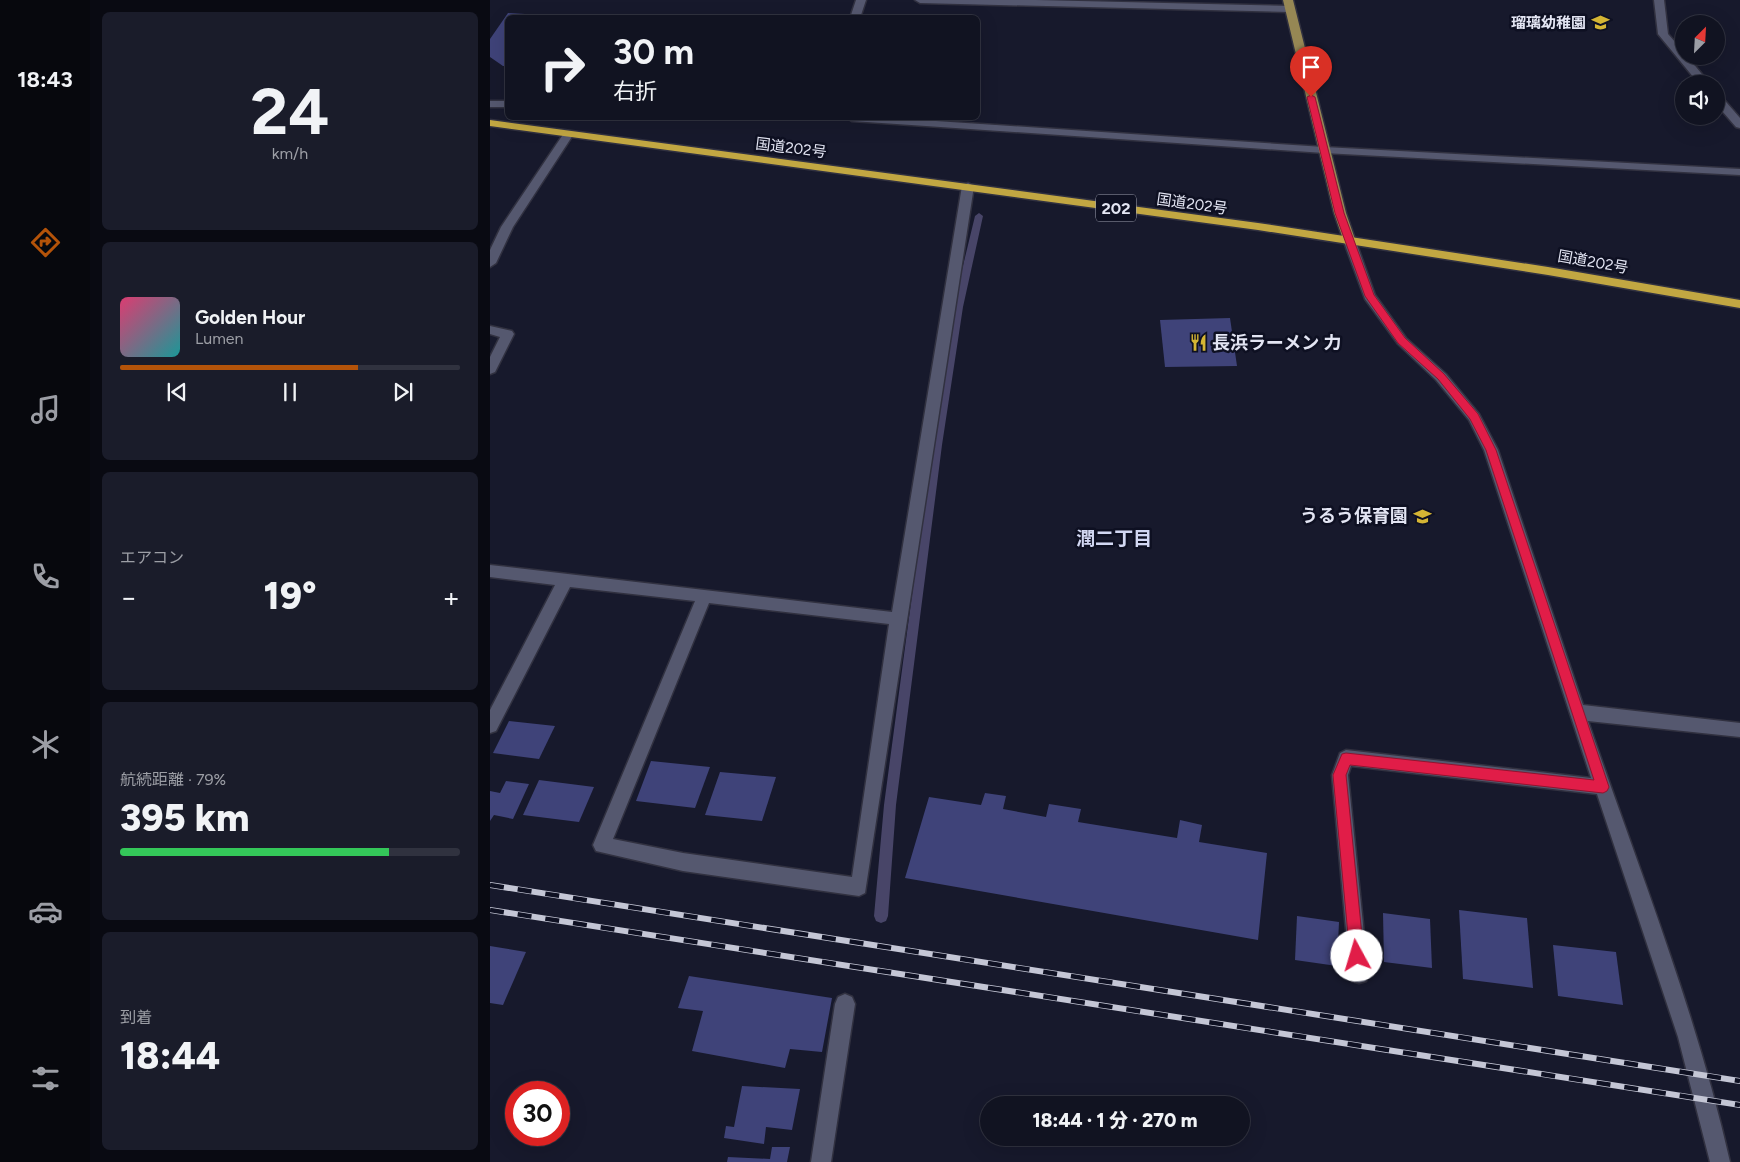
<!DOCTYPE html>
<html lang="ja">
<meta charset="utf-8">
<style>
body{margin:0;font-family:Figtree,"Noto Sans JP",sans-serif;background:#1a1c2a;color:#f1f3f6;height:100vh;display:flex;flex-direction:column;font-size:19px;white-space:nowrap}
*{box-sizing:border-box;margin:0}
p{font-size:16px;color:#9c9ea5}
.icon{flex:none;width:28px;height:28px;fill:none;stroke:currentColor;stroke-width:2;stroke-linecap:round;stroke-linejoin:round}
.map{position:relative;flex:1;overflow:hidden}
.details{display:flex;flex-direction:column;gap:12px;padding:12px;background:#090a12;width:400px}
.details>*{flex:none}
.top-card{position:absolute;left:15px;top:15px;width:475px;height:105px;border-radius:8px;box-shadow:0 5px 20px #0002,0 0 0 1px #30323f;background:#111321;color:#f1f3f6;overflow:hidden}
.needle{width:32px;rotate:24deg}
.controls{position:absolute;left:1185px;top:15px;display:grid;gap:10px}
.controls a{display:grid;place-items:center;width:50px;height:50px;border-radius:50%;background:#111321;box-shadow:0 5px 20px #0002,0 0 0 1px #30323f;font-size:25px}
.speed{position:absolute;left:15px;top:1081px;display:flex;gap:10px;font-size:25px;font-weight:700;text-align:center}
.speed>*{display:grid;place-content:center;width:65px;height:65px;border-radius:50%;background:#111321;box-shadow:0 5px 20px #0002,0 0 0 1px #30323f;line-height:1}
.speed .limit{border:8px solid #d22;background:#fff;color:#111}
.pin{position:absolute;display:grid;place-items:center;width:42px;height:42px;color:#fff;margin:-51px -21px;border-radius:50% 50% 50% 0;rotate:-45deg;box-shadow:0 0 5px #0007}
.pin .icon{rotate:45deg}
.me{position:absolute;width:55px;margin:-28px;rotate:354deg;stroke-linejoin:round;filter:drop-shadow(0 0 4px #0008)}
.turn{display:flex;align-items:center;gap:18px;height:105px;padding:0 25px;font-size:22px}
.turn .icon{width:65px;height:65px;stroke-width:2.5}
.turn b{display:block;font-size:35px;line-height:42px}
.big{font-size:38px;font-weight:800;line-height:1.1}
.details .widget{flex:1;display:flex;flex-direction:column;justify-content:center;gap:8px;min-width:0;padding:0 18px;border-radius:8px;background:#1a1c2a}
.details .dial{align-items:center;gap:0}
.dial b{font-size:65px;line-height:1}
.song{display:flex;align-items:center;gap:15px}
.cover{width:60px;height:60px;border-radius:8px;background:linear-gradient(135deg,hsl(340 70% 55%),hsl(180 70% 35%))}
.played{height:5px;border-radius:2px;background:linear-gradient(90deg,#b45309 70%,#30323f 70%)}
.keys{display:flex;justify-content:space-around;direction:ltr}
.heat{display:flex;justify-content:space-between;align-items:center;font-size:28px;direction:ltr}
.charge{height:8px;border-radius:4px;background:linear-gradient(90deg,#34c759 79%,#30323f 0)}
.trip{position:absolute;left:490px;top:1096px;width:270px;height:50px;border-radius:25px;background:#111321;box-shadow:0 5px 20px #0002,0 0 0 1px #30323f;font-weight:800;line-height:50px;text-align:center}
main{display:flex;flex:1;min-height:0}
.dock{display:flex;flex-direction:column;width:90px;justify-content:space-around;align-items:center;background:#07080d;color:#9c9ea5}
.dock .icon{width:35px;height:35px}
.dock .on{color:#b45309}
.dock b{font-size:22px;color:#f1f3f6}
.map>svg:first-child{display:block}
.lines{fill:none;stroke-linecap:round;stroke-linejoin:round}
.stream{fill:#484568;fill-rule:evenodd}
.building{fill:#3f4379}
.minor-casing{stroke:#313140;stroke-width:3}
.major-casing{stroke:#313140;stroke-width:3}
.highway-casing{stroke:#313140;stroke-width:3}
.minor{fill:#55586f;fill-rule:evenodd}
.major{fill:#968754;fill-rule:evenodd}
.highway{fill:#c2a742;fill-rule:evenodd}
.rail-casing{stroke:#c4c6d5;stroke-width:6}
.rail{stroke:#0e1022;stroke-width:4.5;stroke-dasharray:14;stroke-linecap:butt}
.route{fill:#e11d48;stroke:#92132f}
.labels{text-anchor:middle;stroke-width:5;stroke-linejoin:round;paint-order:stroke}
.far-poi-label{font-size:15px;font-weight:bold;fill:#e3e5f3;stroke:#0e1022;text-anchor:end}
.far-street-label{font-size:15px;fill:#e3e5f3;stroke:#0e1022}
.shield{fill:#0e1022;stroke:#a3a5b4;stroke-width:1}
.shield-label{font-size:16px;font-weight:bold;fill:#e3e5f3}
.poi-label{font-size:18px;font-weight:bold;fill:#e3e5f3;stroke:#0e1022;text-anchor:start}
.neighbourhood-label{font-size:19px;font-weight:bold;fill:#d2d7f2;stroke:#0e1022}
</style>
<main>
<nav class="dock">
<b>18:43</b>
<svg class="icon on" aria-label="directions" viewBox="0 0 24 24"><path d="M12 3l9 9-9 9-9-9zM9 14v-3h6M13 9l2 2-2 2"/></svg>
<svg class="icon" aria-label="music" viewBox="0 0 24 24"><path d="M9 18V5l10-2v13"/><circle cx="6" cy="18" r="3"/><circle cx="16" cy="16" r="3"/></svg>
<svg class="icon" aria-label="phone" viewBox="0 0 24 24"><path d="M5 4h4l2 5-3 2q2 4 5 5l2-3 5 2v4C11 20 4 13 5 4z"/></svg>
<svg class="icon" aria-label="climate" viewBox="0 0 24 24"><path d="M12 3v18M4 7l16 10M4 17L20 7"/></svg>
<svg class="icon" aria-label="car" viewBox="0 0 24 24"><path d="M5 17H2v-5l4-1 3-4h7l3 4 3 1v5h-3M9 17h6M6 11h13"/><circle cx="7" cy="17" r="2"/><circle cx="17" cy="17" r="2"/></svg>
<svg class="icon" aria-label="filters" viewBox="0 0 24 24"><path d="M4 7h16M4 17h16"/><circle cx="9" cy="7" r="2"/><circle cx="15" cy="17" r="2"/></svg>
</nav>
<section class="details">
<div class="widget dial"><b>24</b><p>km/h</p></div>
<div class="widget">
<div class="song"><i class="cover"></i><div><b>Golden Hour</b><p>Lumen</p></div></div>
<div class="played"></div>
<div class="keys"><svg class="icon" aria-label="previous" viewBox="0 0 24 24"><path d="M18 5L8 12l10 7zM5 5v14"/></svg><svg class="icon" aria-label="pause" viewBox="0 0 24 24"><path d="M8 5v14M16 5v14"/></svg><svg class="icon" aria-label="next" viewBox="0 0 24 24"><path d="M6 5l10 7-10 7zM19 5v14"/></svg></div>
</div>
<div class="widget"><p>エアコン</p>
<div class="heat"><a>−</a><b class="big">19°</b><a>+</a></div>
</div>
<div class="widget"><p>航続距離 · 79%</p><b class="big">395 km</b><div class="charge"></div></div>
<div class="widget"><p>到着</p><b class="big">18:44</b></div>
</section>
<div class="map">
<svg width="1250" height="1162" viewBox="0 0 1250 1162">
<rect width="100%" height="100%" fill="#17192c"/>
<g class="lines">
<!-- stream -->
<polygon class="stream" points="489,213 493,216 473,307 452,445 406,805 398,916 396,921 391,923 386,921 384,916 394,805 442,445 463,307 485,216"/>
</g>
<!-- building -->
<g class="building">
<polygon points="18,13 35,14 32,18 18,18 18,66 13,66 0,57 0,39"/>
<polygon points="740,318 747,366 675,367 670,320"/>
<polygon points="19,721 65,726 49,759 3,753"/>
<polygon points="161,761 220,767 205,808 146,801"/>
<polygon points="230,772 286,777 272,821 215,815"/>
<polygon points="49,780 104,787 89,822 33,815"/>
<polygon points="16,781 39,784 23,819 4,815 0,821 0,791 10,793"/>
<polygon points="495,793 516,796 513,809 556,817 559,804 591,809 588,822 687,838 690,820 712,825 709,842 777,853 768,940 415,878 439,797 491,805"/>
<polygon points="969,910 1037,918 1043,988 973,979"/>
<polygon points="893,913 940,919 942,968 894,962"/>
<polygon points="807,916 849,922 847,966 805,960"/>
<polygon points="1063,945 1126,952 1133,1005 1068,996"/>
<polygon points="0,946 36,952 13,1005 0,1003"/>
<polygon points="199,976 342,998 332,1052 300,1049 295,1068 202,1051 213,1011 188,1008"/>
<polygon points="252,1086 310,1089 302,1130 276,1127 274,1144 234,1138 236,1126 244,1127"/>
<polygon points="282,1147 300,1147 297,1162 237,1162 238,1157 280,1159"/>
</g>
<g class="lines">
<defs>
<g id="minor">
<polygon points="366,0 376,0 370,18 360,18"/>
<polygon points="425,0 546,0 800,6 805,9 800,12 430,3"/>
<polygon points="1164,0 1174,0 1178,34 1194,52 1194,56 1197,56 1220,84 1209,84 1168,34"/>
<polygon points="1226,94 1230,95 1250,118 1250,128 1246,127 1226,104"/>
<rect x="0" y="101" width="18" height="6"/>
<polygon points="357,118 401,118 834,147 1250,169 1250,175 834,153 362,121"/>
<polygon points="78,132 83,135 23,227 6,263 0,267 0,250 11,227 74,133"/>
<path d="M 478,183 L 484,186 L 375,893 L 369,896 L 193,871 L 106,851 L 103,845 L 205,601 L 80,587 L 6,731 L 0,733 L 0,710 L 65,585 L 0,577 L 0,565 L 402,612 L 472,186 ZM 219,603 L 399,624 L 362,877 L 193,853 L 123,839 Z"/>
<path d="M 860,238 L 866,242 L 885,295 L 916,338 L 956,374 L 989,414 L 1008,450 L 1093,705 L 1250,723 L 1250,737 L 1098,721 C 1148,867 1206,1011 1240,1162 L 1220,1162 L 1188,1037 L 1107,794 L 861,766 L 858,775 L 878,974 L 876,981 L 869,983 L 862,981 L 860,974 L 842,775 L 850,753 L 856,750 L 1101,778 L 994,450 L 979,420 L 946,380 L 908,344 L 875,299 L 854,242 Z"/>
<polygon points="0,326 22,331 24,334 5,372 0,374 0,357 10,337 0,334"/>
<polygon points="355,994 362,997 365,1004 341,1162 321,1162 345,1004 348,997"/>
</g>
<polygon id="major" points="793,0 803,0 856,213 866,242 864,245 856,245 854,242 844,213"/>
<polygon id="highway" points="0,120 768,223 1058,267 1250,300 1250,308 1058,275 768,230 0,126"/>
</defs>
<!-- minor casing -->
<use href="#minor" class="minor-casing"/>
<!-- major casing -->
<use href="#major" class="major-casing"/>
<!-- highway casing -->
<use href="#highway" class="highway-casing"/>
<!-- minor -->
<use href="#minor" class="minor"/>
<!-- major -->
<use href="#major" class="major"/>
<!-- highway -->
<use href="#highway" class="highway"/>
<defs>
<g id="rail">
<polyline points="0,885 1250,1081"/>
<polyline points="0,910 1250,1105"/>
</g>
</defs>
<!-- rail casing -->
<use href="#rail" class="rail-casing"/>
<!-- rail -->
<use href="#rail" class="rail"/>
</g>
<!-- route -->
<polygon class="route" points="821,95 825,97 854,213 884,295 915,338 954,374 988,414 1006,450 1119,787 1117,791 1113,793 860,765 856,775 874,956 872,961 867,963 862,961 860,956 843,775 852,754 856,753 1104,780 996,450 980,419 948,379 908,343 875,296 845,213 817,97"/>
<!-- icons -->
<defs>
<symbol id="school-bare" viewBox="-9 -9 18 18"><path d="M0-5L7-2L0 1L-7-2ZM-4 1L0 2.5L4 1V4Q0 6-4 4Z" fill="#d5b534" stroke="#0e1022" stroke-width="2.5" paint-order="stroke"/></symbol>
<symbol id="restaurant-bare" viewBox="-9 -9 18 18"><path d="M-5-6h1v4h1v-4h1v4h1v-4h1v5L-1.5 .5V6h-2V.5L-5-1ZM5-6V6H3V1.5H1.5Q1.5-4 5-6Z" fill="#d5b534" stroke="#0e1022" stroke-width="2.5" paint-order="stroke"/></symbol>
</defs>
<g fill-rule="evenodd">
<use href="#school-bare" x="1098" y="10" width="25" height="25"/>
<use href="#restaurant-bare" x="696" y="330" width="25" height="25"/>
<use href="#school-bare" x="920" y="504" width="25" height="25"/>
</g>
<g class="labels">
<!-- far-poi labels -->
<g class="far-poi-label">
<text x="1096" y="28">瑠璃幼稚園</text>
</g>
<!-- far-street labels -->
<g class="far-street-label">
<text transform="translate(301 148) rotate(7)" y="5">国道202号</text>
<text transform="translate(702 204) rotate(8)" y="5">国道202号</text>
<text transform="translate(1103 262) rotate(10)" y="5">国道202号</text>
</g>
<!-- shield labels -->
<rect class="shield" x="606" y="194.5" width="40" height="27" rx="4"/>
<g class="shield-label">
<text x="626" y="214">202</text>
</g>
<!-- poi labels -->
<g class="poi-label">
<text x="722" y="349">長浜ラーメン 力</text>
<text x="918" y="522" text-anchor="end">うるう保育園</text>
</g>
<!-- neighbourhood labels -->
<g class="neighbourhood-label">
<text x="624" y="545">潤二丁目</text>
</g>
</g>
</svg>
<div class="controls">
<a><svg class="needle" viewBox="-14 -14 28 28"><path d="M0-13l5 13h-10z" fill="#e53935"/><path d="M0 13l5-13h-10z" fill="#9c9ea5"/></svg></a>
<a><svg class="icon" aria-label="sound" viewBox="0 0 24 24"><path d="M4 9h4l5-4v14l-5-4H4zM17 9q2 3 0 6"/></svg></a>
</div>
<div class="speed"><div class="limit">30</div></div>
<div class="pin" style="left:821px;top:97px;background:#d93025"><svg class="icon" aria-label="arrive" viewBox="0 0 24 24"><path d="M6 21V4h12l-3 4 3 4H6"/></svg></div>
<svg class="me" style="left:867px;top:956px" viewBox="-20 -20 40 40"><circle r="19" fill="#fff"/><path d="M0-13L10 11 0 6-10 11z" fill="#e11d48"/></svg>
<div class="trip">18:44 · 1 分 · 270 m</div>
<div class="top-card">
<div class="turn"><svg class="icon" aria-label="right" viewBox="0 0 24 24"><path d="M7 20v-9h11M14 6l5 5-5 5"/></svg><div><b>30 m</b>右折</div></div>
</div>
</div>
</main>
